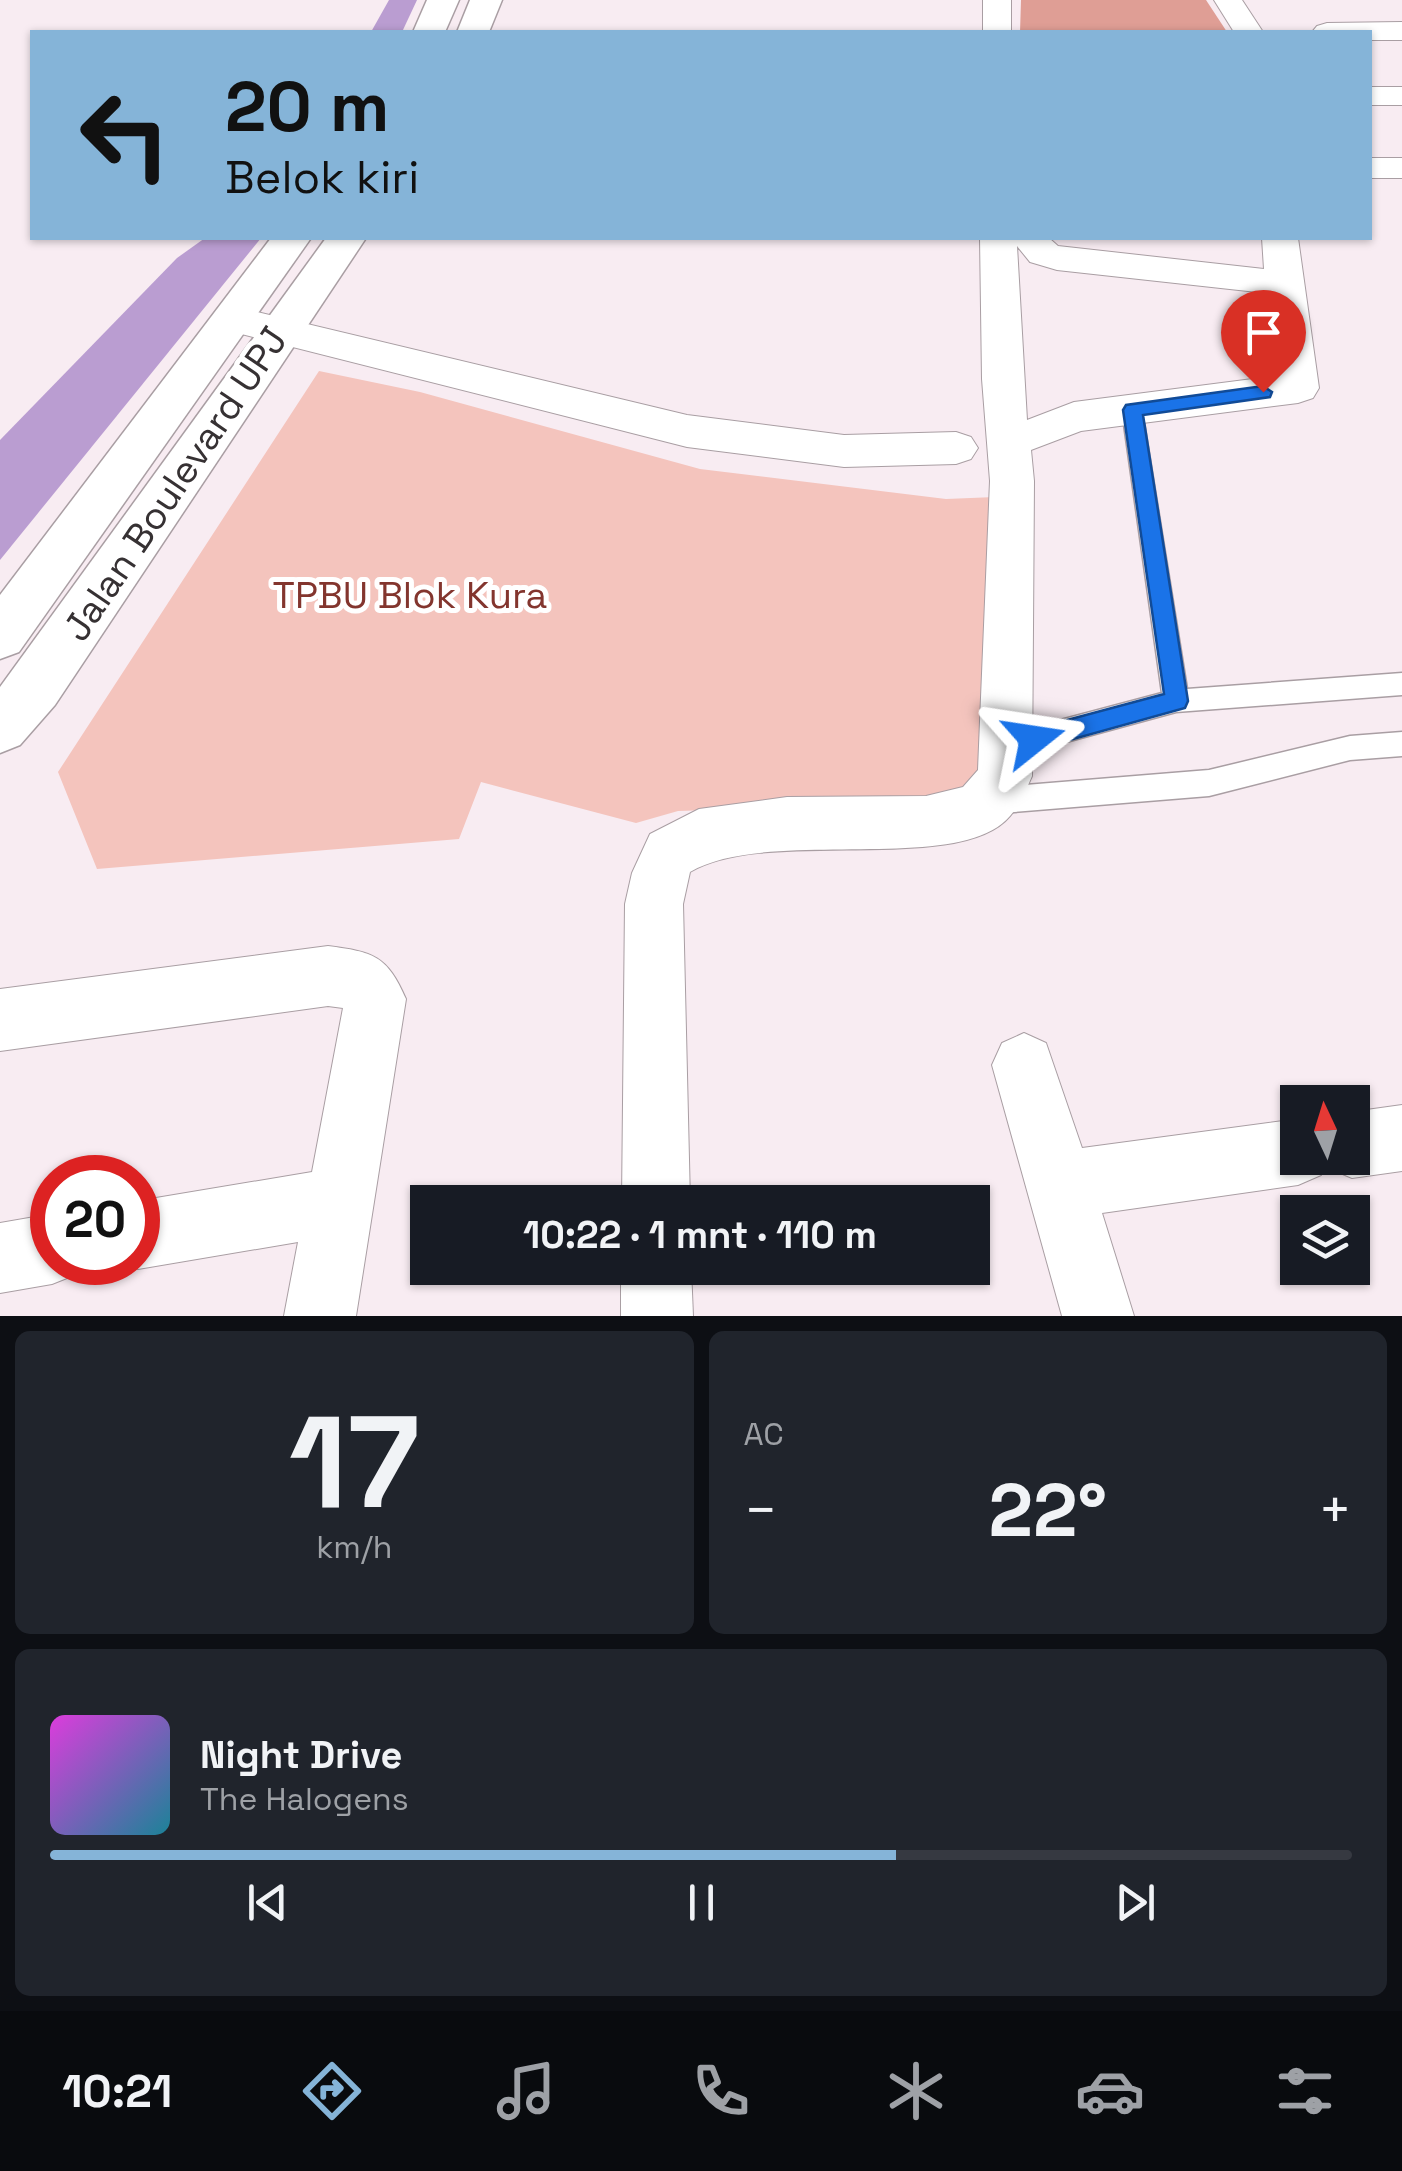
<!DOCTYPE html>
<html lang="id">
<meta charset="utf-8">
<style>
body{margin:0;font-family:"Space Grotesk",sans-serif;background:#20242c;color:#f1f3f6;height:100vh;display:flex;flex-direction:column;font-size:38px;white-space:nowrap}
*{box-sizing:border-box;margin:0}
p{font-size:32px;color:#9ea1a6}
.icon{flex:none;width:55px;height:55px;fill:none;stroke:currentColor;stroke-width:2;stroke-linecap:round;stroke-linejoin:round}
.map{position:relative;height:1316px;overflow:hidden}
.panel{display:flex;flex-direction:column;gap:15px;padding:15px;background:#0d0f14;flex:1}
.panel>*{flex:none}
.guide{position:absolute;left:30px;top:30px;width:1342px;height:210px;border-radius:0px;box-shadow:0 2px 8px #0004;background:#85b4d8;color:#111;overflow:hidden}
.needle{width:65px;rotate:356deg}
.tools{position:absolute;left:1280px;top:1085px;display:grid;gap:20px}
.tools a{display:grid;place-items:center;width:90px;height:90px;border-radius:0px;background:#171b24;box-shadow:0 2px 8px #0004;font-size:50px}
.speed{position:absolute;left:30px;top:1155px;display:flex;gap:20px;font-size:50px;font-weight:700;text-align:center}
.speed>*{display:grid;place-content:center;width:130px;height:130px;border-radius:50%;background:#171b24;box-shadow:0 2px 8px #0004;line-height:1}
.speed .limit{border:15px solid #d22;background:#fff;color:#111}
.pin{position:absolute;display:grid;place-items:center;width:85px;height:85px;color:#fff;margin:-102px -42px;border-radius:50% 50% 50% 0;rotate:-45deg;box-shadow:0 0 10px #0007}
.pin .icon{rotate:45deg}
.me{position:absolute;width:110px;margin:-55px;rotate:75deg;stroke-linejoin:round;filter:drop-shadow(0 0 8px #0008)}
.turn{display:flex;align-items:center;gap:35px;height:210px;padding:0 30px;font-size:45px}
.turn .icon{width:130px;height:130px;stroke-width:2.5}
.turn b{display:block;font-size:70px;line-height:85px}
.big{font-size:75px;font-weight:700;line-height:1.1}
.panel .widget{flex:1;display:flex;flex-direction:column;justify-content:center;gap:15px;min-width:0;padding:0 35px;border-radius:15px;background:#20242c}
.panel .dial{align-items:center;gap:0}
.dial b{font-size:130px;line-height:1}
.song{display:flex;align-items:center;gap:30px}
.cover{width:120px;height:120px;border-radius:15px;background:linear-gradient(135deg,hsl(300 70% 55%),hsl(190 70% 35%))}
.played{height:10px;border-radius:5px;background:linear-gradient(90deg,#85b4d8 65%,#363941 65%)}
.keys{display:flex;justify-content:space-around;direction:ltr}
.heat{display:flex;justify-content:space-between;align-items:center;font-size:55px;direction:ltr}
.panel .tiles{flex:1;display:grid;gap:15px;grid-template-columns:1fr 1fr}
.widget:last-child{grid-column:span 2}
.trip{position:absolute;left:410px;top:1185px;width:580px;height:100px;border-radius:0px;background:#171b24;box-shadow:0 2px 8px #0004;font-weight:700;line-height:100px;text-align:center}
.menu{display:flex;height:160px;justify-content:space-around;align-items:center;background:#090b0e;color:#9ea1a6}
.menu .icon{width:70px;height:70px}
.menu .current{color:#85b4d8}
.menu b{font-size:45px;color:#f1f3f6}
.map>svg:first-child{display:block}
.green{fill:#f4c4bd}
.forest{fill:#df9e95}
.water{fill:#ba9dd1}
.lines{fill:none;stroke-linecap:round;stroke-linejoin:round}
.service-casing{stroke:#a99ea3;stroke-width:3}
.minor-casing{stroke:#a99ea3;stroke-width:2}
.tertiary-casing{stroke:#a99ea3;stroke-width:3}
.service{fill:#fff;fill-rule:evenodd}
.minor{fill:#fff;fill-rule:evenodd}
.tertiary{fill:#fff;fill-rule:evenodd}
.route{fill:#1a73e8;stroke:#114b97;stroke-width:2.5}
.labels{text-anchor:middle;stroke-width:10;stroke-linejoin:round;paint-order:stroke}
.street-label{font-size:38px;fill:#363133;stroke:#fff}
.park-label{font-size:38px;fill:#83352e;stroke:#fff}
</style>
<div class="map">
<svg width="1402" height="1316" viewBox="0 0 1402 1316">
<rect width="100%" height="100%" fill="#f8ecf2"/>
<!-- green -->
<polygon class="green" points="319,371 420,392 700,469 946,499 995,497 988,746 976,781 921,804 678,811 636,823 481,782 459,839 97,869 58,772"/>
<!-- forest -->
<polygon class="forest" points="1021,0 1206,0 1227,32 1020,32"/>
<!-- water -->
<g class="water">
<polygon points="389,0 417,0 402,32 371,32"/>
<polygon points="205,238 261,238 0,560 0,440 177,258"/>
</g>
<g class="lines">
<defs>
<g id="service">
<polygon points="1132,402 1142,410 1187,689 1402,673 1402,695 1176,712 1008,758 999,754 995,746 999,738 1008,734 1162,693 1122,410"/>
<polygon points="1402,732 1402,756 1350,760 1209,796 989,814 979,810 975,801 979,792 989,788 1209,770 1350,736"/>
</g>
<g id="minor">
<rect x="983" y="0" width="28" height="32"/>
<polygon points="1214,0 1242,0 1263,32 1234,32"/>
<polygon points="1402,22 1402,40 1370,40 1370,32 1312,32 1317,26 1327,23"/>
<rect x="1370" y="87" width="32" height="18"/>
<rect x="1370" y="158" width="32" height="20"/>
<path d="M 980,238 L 1049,238 L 1058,246 L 1264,269 L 1262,238 L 1298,238 L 1319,388 L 1313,398 L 1298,403 L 1081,431 L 1031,450 L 1034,481 L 1032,776 C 1026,790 1020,805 1010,816 C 960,876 767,826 690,872 L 683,904 L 690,1202 L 622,1202 L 625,904 L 632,873 L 650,834 L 699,809 L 787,797 L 926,796 L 963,787 L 978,770 L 990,481 L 982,379 ZM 1017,246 L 1030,262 L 1057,270 L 1266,293 L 1276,376 L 1074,402 L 1027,420 Z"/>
<polygon points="232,306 687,415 844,435 956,432 971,437 978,448 971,459 956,464 844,467 687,447 218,328 213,319 218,310"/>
<path d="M 328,946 C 373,952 387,955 406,999 L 356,1316 L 284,1316 L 298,1242 L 138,1269 L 121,1262 L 138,1262 L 138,1201 L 312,1172 L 343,1008 L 328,1006 L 0,1051 L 0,989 Z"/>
<polygon points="1024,1033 1046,1043 1082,1148 1298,1119 1298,1158 1352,1158 1352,1112 1402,1105 1402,1171 1352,1178 1329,1168 1327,1163 1321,1175 1298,1185 1102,1213 1134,1316 1062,1316 992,1065 1002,1043"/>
<polygon points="52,1214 52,1262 81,1262 77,1274 52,1284 0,1293 0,1223"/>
<polygon points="621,1268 691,1268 693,1316 621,1316"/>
</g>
<g id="tertiary">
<polygon points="427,0 459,0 445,32 413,32"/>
<polygon points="470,0 502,0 489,32 457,32"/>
<polygon points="271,238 311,238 19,652 0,659 0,595"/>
<polygon points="326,238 366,238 55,705 20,745 0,753 0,687"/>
</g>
</defs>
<!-- service casing -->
<use href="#service" class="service-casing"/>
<!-- minor casing -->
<use href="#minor" class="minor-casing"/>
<!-- tertiary casing -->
<use href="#tertiary" class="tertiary-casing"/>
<!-- service -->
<use href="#service" class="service"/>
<!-- minor -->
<use href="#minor" class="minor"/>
<!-- tertiary -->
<use href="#tertiary" class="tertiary"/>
</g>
<!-- route -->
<polygon class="route" points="1263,386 1272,392 1270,397 1143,415 1188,701 1185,708 1034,750 1026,746 1022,739 1026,731 1164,694 1123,410 1126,405"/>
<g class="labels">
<!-- street labels -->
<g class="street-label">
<text transform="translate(175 484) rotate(-56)" y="13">Jalan Boulevard UPJ</text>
</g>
<!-- park labels -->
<g class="park-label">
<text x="410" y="608">TPBU Blok Kura</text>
</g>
</g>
</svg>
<div class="tools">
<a><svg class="needle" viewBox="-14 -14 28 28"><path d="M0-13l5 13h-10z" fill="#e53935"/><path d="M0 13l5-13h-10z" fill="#9ea1a6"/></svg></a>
<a><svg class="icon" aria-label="layers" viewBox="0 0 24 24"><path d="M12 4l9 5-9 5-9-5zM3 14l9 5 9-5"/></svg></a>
</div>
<div class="speed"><div class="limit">20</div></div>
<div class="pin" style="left:1263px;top:392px;background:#d93025"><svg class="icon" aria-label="arrive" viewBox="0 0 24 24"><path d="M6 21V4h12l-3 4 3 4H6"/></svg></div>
<svg class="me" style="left:1034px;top:739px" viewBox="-20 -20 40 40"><path d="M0-17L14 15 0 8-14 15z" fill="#1a73e8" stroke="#fff" stroke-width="4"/></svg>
<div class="trip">10:22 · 1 mnt · 110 m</div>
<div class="guide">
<div class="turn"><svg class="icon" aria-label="left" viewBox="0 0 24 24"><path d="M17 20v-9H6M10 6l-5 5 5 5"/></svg><div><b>20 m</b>Belok kiri</div></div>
</div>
</div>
<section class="panel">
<div class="tiles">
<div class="widget dial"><b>17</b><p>km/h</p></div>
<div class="widget"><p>AC</p>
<div class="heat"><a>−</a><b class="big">22°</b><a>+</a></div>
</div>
<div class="widget">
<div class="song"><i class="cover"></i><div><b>Night Drive</b><p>The Halogens</p></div></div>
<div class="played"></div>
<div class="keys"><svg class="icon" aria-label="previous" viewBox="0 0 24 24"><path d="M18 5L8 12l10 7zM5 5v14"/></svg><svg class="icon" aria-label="pause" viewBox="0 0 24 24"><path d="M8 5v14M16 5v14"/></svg><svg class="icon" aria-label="next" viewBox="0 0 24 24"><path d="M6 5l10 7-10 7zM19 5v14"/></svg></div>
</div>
</div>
</section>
<nav class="menu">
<b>10:21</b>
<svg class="icon current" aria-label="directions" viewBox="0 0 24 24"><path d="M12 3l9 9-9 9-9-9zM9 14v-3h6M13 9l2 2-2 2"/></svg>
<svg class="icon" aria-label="music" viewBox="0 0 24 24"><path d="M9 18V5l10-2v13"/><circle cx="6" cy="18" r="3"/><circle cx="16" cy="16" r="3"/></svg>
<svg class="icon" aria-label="phone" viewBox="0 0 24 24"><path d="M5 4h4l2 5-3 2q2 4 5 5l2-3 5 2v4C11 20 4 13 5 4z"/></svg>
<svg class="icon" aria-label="climate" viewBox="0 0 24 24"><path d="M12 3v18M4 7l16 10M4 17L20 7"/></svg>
<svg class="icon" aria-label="car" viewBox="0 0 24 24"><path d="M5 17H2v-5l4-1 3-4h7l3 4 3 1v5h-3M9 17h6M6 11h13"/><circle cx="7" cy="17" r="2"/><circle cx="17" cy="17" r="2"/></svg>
<svg class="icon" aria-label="filters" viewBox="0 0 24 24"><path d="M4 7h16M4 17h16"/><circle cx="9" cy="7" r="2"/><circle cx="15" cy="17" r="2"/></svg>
</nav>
